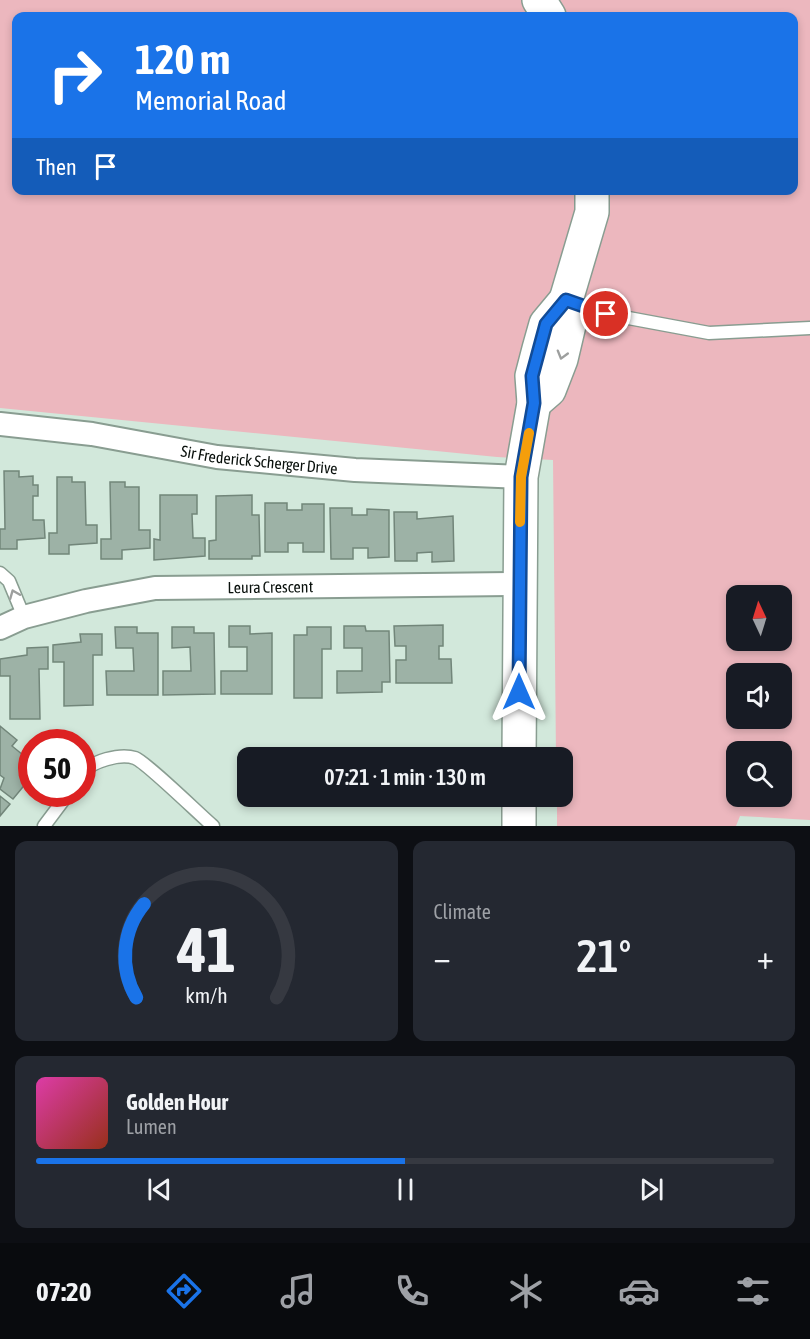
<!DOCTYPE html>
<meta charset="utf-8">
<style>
body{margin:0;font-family:"Asap Condensed",sans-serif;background:#242831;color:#f1f3f6;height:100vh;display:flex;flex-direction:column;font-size:22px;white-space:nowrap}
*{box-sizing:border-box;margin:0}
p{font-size:20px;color:#9ea1a6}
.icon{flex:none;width:33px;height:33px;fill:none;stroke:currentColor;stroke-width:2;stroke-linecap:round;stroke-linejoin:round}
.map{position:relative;height:826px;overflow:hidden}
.sheet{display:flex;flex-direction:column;gap:15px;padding:15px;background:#0d0f14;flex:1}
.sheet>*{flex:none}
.top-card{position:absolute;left:12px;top:12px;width:786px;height:183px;border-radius:12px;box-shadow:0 3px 9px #0003;background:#1a73e8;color:#fff;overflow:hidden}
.needle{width:39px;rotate:356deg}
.buttons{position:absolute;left:726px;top:585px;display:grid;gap:12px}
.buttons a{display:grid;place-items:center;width:66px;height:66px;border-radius:12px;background:#171b24;box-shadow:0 3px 9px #0003;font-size:30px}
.speed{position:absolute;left:18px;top:729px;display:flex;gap:12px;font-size:30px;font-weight:700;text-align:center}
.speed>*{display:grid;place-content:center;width:78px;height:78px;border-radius:50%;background:#171b24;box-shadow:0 3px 9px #0003;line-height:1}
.speed .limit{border:9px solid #d22;background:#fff;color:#111}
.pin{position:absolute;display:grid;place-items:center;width:51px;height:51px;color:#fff;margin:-26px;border:3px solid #fff;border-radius:50%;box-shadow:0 2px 6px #0007}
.me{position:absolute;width:66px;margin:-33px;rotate:0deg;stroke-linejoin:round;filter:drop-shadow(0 0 4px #0008)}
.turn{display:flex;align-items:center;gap:21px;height:126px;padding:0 24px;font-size:27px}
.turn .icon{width:78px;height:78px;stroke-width:2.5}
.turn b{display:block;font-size:42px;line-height:51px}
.then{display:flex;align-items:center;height:57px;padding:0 24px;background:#0003;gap:12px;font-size:22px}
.big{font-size:45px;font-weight:600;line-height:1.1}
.sheet .widget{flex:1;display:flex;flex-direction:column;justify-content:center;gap:9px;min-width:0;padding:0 21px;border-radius:12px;background:#242831}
.sheet .dial{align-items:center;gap:0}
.dial svg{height:156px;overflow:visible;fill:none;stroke:#363941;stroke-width:7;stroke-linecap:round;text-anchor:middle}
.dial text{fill:#f1f3f6;stroke:none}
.song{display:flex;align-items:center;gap:18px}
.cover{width:72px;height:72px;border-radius:9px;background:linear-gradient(135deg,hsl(320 70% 55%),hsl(10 70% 35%))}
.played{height:6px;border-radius:3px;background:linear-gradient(90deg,#1a73e8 50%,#363941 50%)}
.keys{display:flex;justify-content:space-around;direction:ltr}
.heat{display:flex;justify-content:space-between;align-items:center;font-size:33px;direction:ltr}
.sheet .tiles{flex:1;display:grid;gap:15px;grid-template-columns:1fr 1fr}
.widget:last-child{grid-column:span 2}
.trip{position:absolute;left:237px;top:747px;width:336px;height:60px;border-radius:12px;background:#171b24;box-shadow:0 3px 9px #0003;font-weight:600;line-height:60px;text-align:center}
.tab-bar{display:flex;height:96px;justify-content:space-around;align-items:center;background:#090b0e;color:#9ea1a6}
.tab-bar .icon{width:42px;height:42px}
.tab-bar .active{color:#1a73e8}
.tab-bar b{font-size:27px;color:#f1f3f6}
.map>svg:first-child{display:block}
.green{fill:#ecb7be;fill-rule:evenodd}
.building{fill:#9db2a6;stroke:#72867a;stroke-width:1.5}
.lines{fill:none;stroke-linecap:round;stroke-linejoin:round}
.lane-casing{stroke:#899d91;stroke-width:15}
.street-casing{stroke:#899d91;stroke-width:26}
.secondary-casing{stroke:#899d91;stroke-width:36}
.lane{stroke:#fff;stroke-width:12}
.street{stroke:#fff;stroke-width:22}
.secondary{stroke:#fff;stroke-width:33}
.oneway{stroke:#9d9f9e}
.route-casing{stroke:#114b97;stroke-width:15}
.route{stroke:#1a73e8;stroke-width:10}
.slow{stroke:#f59e0b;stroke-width:10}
.labels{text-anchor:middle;stroke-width:4.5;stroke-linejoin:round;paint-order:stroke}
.street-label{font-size:16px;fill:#09100c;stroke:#dff5e8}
</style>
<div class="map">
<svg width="810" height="826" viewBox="0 0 810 826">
<rect width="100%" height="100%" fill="#d2e8db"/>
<!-- green -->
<path class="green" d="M 0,0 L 810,0 L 810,820 L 740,816 L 736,826 L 557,826 L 557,797 L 562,796 L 562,758 L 556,757 L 553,460 L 497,457 L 0,408 ZM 16,16 L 794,16 L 794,190 L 16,190 ZM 736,596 L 782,596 L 782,640 L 736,640 ZM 736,674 L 782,674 L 782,718 L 736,718 ZM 736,752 L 782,752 L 782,796 L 736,796 Z"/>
<!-- building -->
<g class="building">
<polygon points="4,471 19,471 19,477 33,476 33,485 38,485 38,496 33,496 33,520 44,520 45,538 17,540 17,549 0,549 0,529 5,529"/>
<polygon points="57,477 72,477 72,482 85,482 86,525 97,525 97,543 69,545 69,554 49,554 49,533 57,533"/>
<polygon points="110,482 125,482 125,487 139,487 139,530 150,530 150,548 122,550 122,559 101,559 101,539 111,539"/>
<polygon points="160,495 197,495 197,514 192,514 193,538 205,538 205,556 154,560 154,539 160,540"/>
<polygon points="252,495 252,515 259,515 260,556 252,556 252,559 209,559 209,541 216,540 216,496"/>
<polygon points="265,503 287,503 287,510 302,510 302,504 324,504 324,552 303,552 303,543 288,543 288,552 265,552"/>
<polygon points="330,508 352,508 352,515 367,515 367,509 389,510 389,557 368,558 368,548 353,548 353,559 331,559"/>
<polygon points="394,512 417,512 417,519 453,516 454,561 432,562 432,552 417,553 417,561 395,561"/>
<polygon points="443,625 443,646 439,646 439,659 451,659 452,683 396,683 396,660 406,660 406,646 395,646 394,626"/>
<polygon points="229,626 250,626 250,634 272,633 272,694 221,694 221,671 247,671 247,647 229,647"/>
<polygon points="344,626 365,626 366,631 389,631 390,682 382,682 382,692 337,693 337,671 362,671 362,648 344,648"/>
<polygon points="115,627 137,627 137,633 158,633 158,695 107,695 106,671 134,671 133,648 116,648"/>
<polygon points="172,627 194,627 194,633 214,633 215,694 163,695 163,671 191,671 190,647 172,648"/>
<polygon points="307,627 331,627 331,649 322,649 322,698 294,698 294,635 307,635"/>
<polygon points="80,634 102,634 102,655 93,655 93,705 64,706 64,662 53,662 53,645 81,642"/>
<polygon points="48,647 48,669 39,669 40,719 10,719 10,676 0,676 0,659 27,655 27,648"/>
<polygon points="0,726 17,740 12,746 23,755 32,744 32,776 13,799 0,789 4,778 0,775"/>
<polygon points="0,796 10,804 0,816"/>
</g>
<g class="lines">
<defs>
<g id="lane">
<polyline points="569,301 607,314 709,333 810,328"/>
<polyline points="0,573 9,581 24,617"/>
<path d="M 82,773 C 92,761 120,753 135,758 C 146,762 200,815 213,826"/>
<polyline points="44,826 68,794"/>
</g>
<g id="street">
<path id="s1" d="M 0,424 L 92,434 L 217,457 L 355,470 L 521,477"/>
<path id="s2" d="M 0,628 L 24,617 L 86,601 L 155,588 L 520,584"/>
</g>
<g id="secondary">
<polyline points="539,0 549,16"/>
<polyline points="534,403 549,390 561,359 569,325 566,300 592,212 592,190"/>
<polyline points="519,758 521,477 534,403 532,376 539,349 546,324 566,300"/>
<polyline points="519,826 519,796"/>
</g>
</defs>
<!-- lane casing -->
<use href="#lane" class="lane-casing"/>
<!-- street casing -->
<use href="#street" class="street-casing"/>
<!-- secondary casing -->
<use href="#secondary" class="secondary-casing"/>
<!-- lane -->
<use href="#lane" class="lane"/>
<!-- street -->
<use href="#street" class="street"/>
<!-- secondary -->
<use href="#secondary" class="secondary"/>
</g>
<!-- one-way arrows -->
<defs><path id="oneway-chevron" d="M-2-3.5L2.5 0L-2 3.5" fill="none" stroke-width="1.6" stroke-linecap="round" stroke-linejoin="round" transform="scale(1.5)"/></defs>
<g class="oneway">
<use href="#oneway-chevron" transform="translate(562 355) rotate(106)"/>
<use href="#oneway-chevron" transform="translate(14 594) rotate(-112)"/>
</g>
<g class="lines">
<defs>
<polyline id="route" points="519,692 521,477 534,403 532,376 546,324 566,300 606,314"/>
</defs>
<!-- route casing -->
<use href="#route" class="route-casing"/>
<!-- route -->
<use href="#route" class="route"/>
<!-- slow -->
<polyline class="slow" points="520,522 521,477 529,433"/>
</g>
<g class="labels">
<!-- street labels -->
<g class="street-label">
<text dy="6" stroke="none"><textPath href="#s1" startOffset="262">Sir Frederick Scherger Drive</textPath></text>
<text dy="6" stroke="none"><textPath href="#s2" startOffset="276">Leura Crescent</textPath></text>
</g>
</g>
</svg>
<div class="buttons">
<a><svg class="needle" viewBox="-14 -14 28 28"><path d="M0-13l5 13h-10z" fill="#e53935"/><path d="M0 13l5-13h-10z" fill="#9ea1a6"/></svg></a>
<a><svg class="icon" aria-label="sound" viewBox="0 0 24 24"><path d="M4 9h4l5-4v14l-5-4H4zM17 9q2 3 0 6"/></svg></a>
<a><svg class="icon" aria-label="search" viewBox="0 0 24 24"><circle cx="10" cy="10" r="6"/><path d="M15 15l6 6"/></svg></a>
</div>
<div class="speed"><div class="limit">50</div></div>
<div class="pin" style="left:606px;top:314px;background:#d93025"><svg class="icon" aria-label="arrive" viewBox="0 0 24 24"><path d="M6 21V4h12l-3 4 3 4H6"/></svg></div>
<svg class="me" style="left:519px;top:692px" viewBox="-20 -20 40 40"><path d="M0-17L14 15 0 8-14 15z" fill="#1a73e8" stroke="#fff" stroke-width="4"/></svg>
<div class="trip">07:21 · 1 min · 130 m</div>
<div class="top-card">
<div class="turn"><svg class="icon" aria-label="right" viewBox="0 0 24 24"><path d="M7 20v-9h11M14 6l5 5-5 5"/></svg><div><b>120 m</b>Memorial Road</div></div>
<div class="then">Then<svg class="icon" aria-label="arrive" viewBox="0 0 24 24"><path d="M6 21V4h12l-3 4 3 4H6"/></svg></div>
</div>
</div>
<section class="sheet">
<div class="tiles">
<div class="widget dial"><svg viewBox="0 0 100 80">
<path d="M14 69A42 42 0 1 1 86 69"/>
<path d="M14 69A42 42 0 0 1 18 21" stroke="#1a73e8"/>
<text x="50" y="56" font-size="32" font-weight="700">41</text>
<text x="50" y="72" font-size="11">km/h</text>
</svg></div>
<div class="widget"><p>Climate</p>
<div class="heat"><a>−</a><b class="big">21°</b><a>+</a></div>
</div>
<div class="widget">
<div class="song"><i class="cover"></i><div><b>Golden Hour</b><p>Lumen</p></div></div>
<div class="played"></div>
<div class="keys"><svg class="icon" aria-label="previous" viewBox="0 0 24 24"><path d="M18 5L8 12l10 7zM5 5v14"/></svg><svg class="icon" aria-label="pause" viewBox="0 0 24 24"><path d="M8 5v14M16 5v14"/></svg><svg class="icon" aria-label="next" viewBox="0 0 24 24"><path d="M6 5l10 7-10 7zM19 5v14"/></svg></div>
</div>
</div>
</section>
<nav class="tab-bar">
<b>07:20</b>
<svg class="icon active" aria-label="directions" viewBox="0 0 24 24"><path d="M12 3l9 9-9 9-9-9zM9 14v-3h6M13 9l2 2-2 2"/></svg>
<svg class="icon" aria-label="music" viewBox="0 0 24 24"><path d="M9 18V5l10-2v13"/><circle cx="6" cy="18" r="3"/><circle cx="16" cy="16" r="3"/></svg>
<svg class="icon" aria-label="phone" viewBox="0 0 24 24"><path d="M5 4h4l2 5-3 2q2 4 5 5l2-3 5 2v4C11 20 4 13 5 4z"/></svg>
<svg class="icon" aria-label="climate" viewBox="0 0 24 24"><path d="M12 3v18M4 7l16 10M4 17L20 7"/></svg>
<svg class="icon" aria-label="car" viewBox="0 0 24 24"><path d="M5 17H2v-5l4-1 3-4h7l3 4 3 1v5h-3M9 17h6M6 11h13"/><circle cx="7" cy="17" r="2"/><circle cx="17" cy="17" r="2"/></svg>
<svg class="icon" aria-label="filters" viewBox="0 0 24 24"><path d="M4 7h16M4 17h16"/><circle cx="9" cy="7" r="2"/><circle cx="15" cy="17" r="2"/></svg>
</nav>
